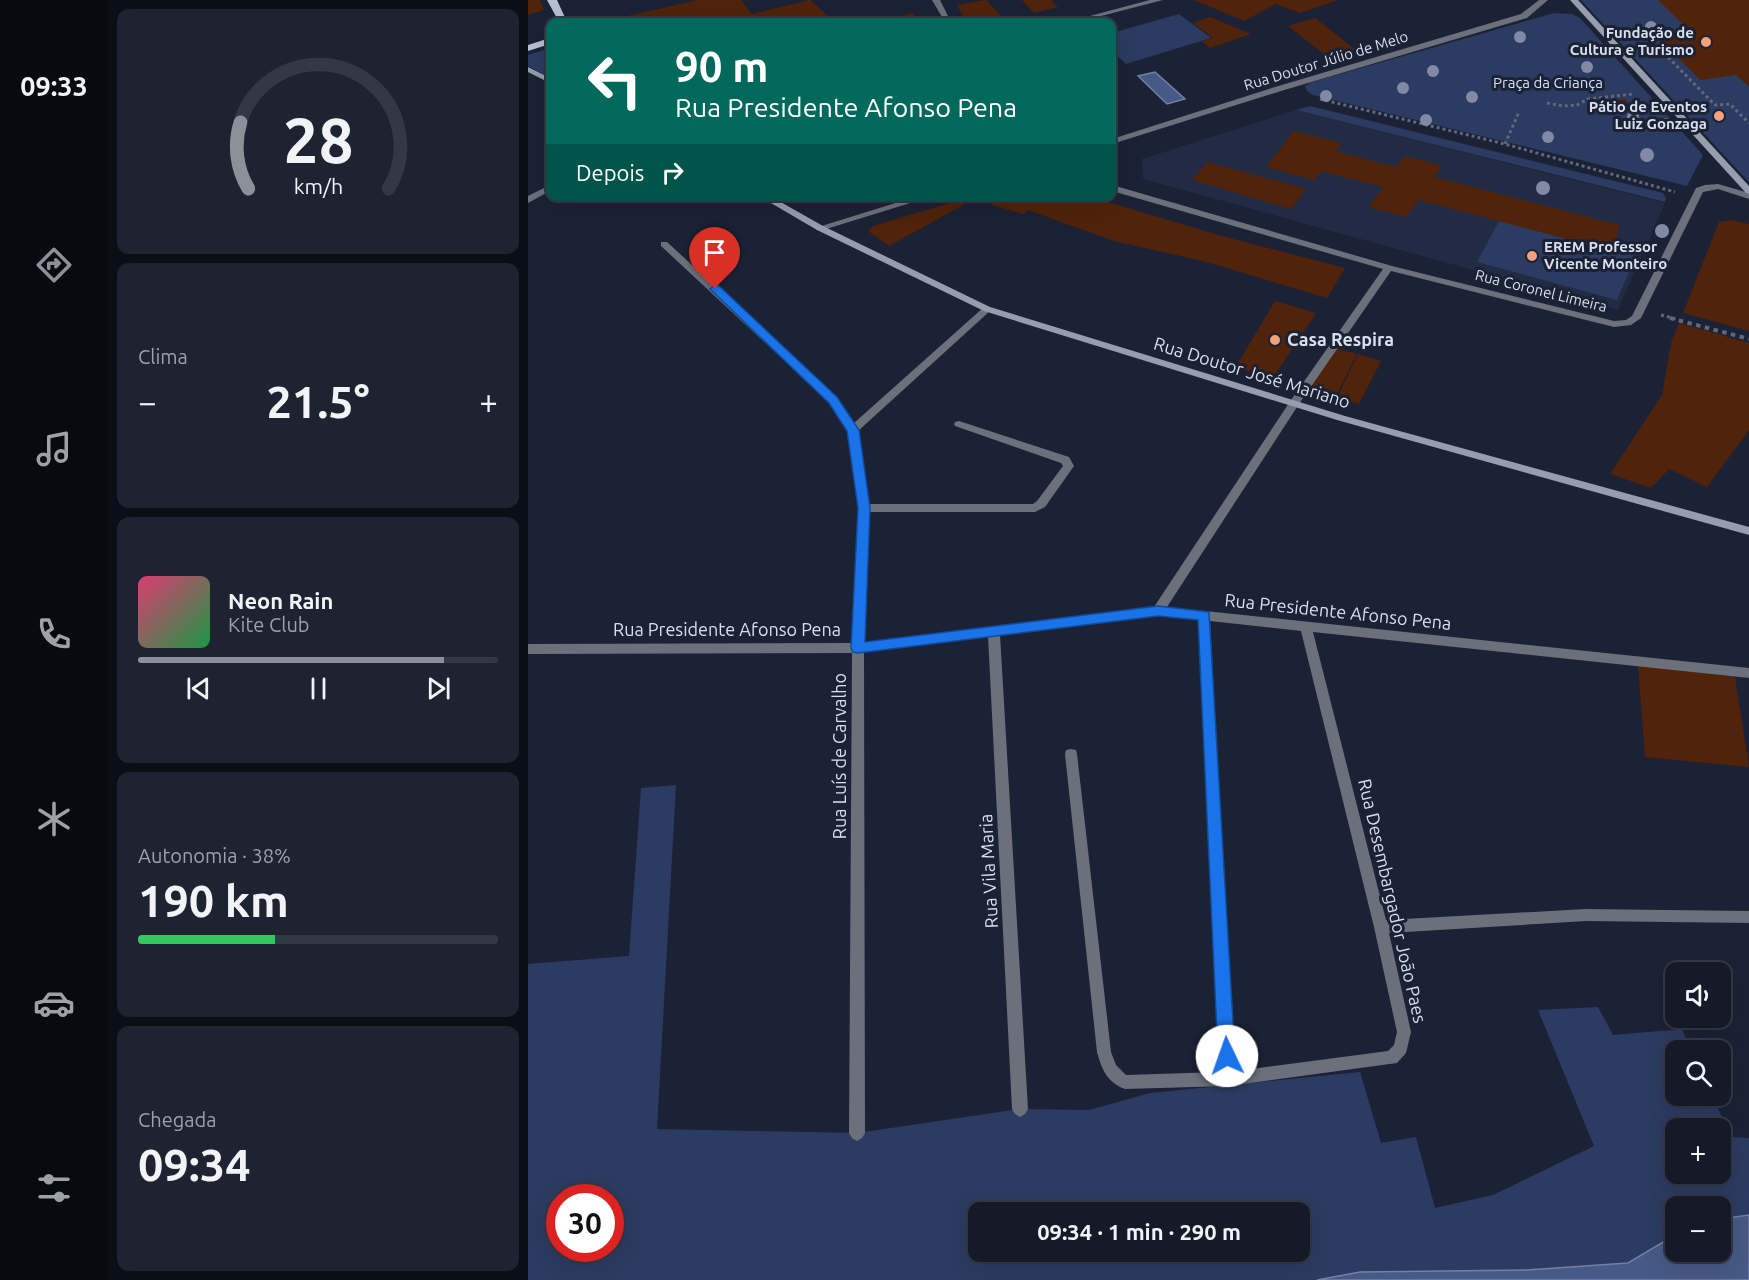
<!DOCTYPE html>
<html lang="pt">
<meta charset="utf-8">
<style>
body{margin:0;font-family:Ubuntu,sans-serif;background:#1d2330;color:#f1f3f6;height:100vh;display:flex;flex-direction:column;font-size:22px;white-space:nowrap}
*{box-sizing:border-box;margin:0}
p{font-size:20px;color:#9da1a8}
.icon{flex:none;width:33px;height:33px;fill:none;stroke:currentColor;stroke-width:2;stroke-linecap:round;stroke-linejoin:round}
.map{position:relative;flex:1;overflow:hidden}
.drawer{display:flex;flex-direction:column;gap:9px;padding:9px;background:#0b0e16;width:420px}
.drawer>*{flex:none}
.guide{position:absolute;left:18px;top:18px;width:570px;height:183px;border-radius:12px;box-shadow:0 6px 24px #0002,0 0 0 2px #333845;background:#00695c;color:#fff;overflow:hidden}
.controls{position:absolute;left:1137px;top:962px;display:grid;gap:12px}
.controls a{display:grid;place-items:center;width:66px;height:66px;border-radius:12px;background:#141a28;box-shadow:0 6px 24px #0002,0 0 0 2px #333845;font-size:30px}
.speed{position:absolute;left:18px;top:1184px;display:flex;gap:12px;font-size:30px;font-weight:700;text-align:center}
.speed>*{display:grid;place-content:center;width:78px;height:78px;border-radius:50%;background:#141a28;box-shadow:0 6px 24px #0002,0 0 0 2px #333845;line-height:1}
.speed .limit{border:9px solid #d22;background:#fff;color:#111}
.pin{position:absolute;display:grid;place-items:center;width:51px;height:51px;color:#fff;margin:-62px -26px;border-radius:50% 50% 50% 0;rotate:-45deg;box-shadow:0 0 6px #0007}
.pin .icon{rotate:45deg}
.me{position:absolute;width:66px;margin:-33px;rotate:357deg;stroke-linejoin:round;filter:drop-shadow(0 0 4px #0008)}
.turn{display:flex;align-items:center;gap:21px;height:126px;padding:0 30px;font-size:27px}
.turn .icon{width:78px;height:78px;stroke-width:2.5}
.turn b{display:block;font-size:42px;line-height:51px}
.then{display:flex;align-items:center;height:57px;padding:0 30px;background:#0003;gap:12px;font-size:22px}
.big{font-size:45px;font-weight:700;line-height:1.1}
.drawer .card{flex:1;display:flex;flex-direction:column;justify-content:center;gap:9px;min-width:0;padding:0 21px;border-radius:12px;background:#1d2330}
.drawer .dial{align-items:center;gap:0}
.dial svg{height:156px;overflow:visible;fill:none;stroke:#333845;stroke-width:7;stroke-linecap:round;text-anchor:middle}
.dial text{fill:#f1f3f6;stroke:none}
.song{display:flex;align-items:center;gap:18px}
.cover{width:72px;height:72px;border-radius:9px;background:linear-gradient(135deg,hsl(340 70% 55%),hsl(140 70% 35%))}
.played{height:6px;border-radius:3px;background:linear-gradient(90deg,#8c9099 85%,#333845 85%)}
.keys{display:flex;justify-content:space-around;direction:ltr}
.heat{display:flex;justify-content:space-between;align-items:center;font-size:33px;direction:ltr}
.charge{height:9px;border-radius:4px;background:linear-gradient(90deg,#34c759 38%,#333845 0)}
.trip{position:absolute;left:440px;top:1202px;width:342px;height:60px;border-radius:12px;background:#141a28;box-shadow:0 6px 24px #0002,0 0 0 2px #333845;font-weight:700;line-height:60px;text-align:center}
main{display:flex;flex:1;min-height:0}
.tabs{display:flex;flex-direction:column;width:108px;justify-content:space-around;align-items:center;background:#080a10;color:#9da1a8}
.tabs .icon{width:42px;height:42px}
.tabs .current{color:#8c9099}
.tabs b{font-size:27px;color:#f1f3f6}
.map>svg:first-child{display:block}
.built{fill:#212b43}
.green{fill:#2c3b61;fill-rule:evenodd}
.water{fill:#475986;stroke:#7381a5;stroke-width:1.5}
.building{fill:#50230a}
.lines{fill:none;stroke-linecap:round;stroke-linejoin:round}
.path-far1{stroke:#626879;stroke-width:3;stroke-dasharray:3 3;stroke-linecap:butt}
.path{stroke:#626879;stroke-width:4;stroke-dasharray:4.5 4.5;stroke-linecap:butt}
.lane{fill:#6c707b;fill-rule:evenodd}
.street{fill:#6c707b;fill-rule:evenodd}
.secondary{fill:#969dad;fill-rule:evenodd}
.primary{fill:#b6bfd4;fill-rule:evenodd}
.tree{fill:#818aa4}
.route{fill:#1a73e8;stroke:#114b97;stroke-width:1.5}
.poi-dot{fill:#f1a27b;stroke:#1b2235;stroke-width:2}
.labels{text-anchor:middle;stroke-width:6;stroke-linejoin:round;paint-order:stroke}
.far-poi-label{font-size:15px;font-weight:bold;fill:#d9dfec;stroke:#1b2235;text-anchor:end}
.far-street-label{font-size:15px;fill:#d9dfec;stroke:#1b2235}
.far-park-label{font-size:15px;fill:#d4e0fe;stroke:#1b2235}
.poi-label{font-size:18px;font-weight:bold;fill:#d9dfec;stroke:#1b2235;text-anchor:start}
.street-label{font-size:18px;fill:#d9dfec;stroke:#1b2235}
</style>
<main>
<nav class="tabs">
<b>09:33</b>
<svg class="icon current" aria-label="directions" viewBox="0 0 24 24"><path d="M12 3l9 9-9 9-9-9zM9 14v-3h6M13 9l2 2-2 2"/></svg>
<svg class="icon" aria-label="music" viewBox="0 0 24 24"><path d="M9 18V5l10-2v13"/><circle cx="6" cy="18" r="3"/><circle cx="16" cy="16" r="3"/></svg>
<svg class="icon" aria-label="phone" viewBox="0 0 24 24"><path d="M5 4h4l2 5-3 2q2 4 5 5l2-3 5 2v4C11 20 4 13 5 4z"/></svg>
<svg class="icon" aria-label="climate" viewBox="0 0 24 24"><path d="M12 3v18M4 7l16 10M4 17L20 7"/></svg>
<svg class="icon" aria-label="car" viewBox="0 0 24 24"><path d="M5 17H2v-5l4-1 3-4h7l3 4 3 1v5h-3M9 17h6M6 11h13"/><circle cx="7" cy="17" r="2"/><circle cx="17" cy="17" r="2"/></svg>
<svg class="icon" aria-label="filters" viewBox="0 0 24 24"><path d="M4 7h16M4 17h16"/><circle cx="9" cy="7" r="2"/><circle cx="15" cy="17" r="2"/></svg>
</nav>
<section class="drawer">
<div class="card dial"><svg viewBox="0 0 100 80">
<path d="M14 69A42 42 0 1 1 86 69"/>
<path d="M14 69A42 42 0 0 1 10 35" stroke="#8c9099"/>
<text x="50" y="56" font-size="32" font-weight="700">28</text>
<text x="50" y="72" font-size="11">km/h</text>
</svg></div>
<div class="card"><p>Clima</p>
<div class="heat"><a>−</a><b class="big">21.5°</b><a>+</a></div>
</div>
<div class="card">
<div class="song"><i class="cover"></i><div><b>Neon Rain</b><p>Kite Club</p></div></div>
<div class="played"></div>
<div class="keys"><svg class="icon" aria-label="previous" viewBox="0 0 24 24"><path d="M18 5L8 12l10 7zM5 5v14"/></svg><svg class="icon" aria-label="pause" viewBox="0 0 24 24"><path d="M8 5v14M16 5v14"/></svg><svg class="icon" aria-label="next" viewBox="0 0 24 24"><path d="M6 5l10 7-10 7zM19 5v14"/></svg></div>
</div>
<div class="card"><p>Autonomia · 38%</p><b class="big">190 km</b><div class="charge"></div></div>
<div class="card"><p>Chegada</p><b class="big">09:34</b></div>
</section>
<div class="map">
<svg width="1221" height="1280" viewBox="0 0 1221 1280">
<rect width="100%" height="100%" fill="#1b2235"/>
<!-- built -->
<polygon class="built" points="768,110 1137,203 1090,310 615,179 614,159"/>
<!-- green -->
<g class="green">
<polygon points="1053,0 1221,0 1221,182 1205,165"/>
<polygon points="1026,13 1044,14 1052,18 1175,155 1159,186 785,95 779,91 777,86 784,82"/>
<polygon points="651,14 683,38 598,64 584,51 584,33"/>
<polygon points="22,48 22,78 0,66 0,55"/>
<polygon points="782,106 1135,193 1138,198 1137,202 768,110"/>
<polygon points="971,221 1108,256 1089,300 949,262"/>
<path d="M 148,785 L 129,1129 L 329,1133 L 492,1109 L 561,1110 L 622,1093 L 832,1072 L 853,1143 L 888,1137 L 907,1208 L 965,1195 L 1066,1146 L 1010,1010 L 1070,1007 L 1085,1035 L 1154,1029 L 1163,1050 L 1148,1050 L 1148,1095 L 1184,1095 L 1203,1137 L 1221,1138 L 1221,1215 L 1193,1219 L 1192,1206 L 1148,1206 L 1147,1235 L 1100,1263 L 999,1270 L 832,1272 L 789,1280 L 0,1280 L 0,964 L 101,956 L 113,788 ZM 1148,1128 L 1192,1128 L 1192,1173 L 1148,1173 ZM 32,1197 L 82,1197 L 82,1248 L 32,1248 ZM 450,1212 L 771,1212 L 771,1251 L 450,1251 Z"/>
</g>
<!-- water -->
<g class="water">
<polygon points="627,72 657,99 639,104 610,76"/>
<polygon points="1221,1215 1221,1280 789,1280 832,1272 999,1270 1100,1263 1147,1235 1148,1251 1192,1251 1193,1219"/>
</g>
<!-- building -->
<g class="building">
<polygon points="0,0 12,0 16,10 0,15"/>
<polygon points="170,0 213,0 224,14 282,0 307,22 73,22"/>
<polygon points="458,0 479,22 438,22 429,5"/>
<polygon points="494,0 523,0 530,7 506,13"/>
<polygon points="666,0 810,0 772,13 748,4 716,21"/>
<polygon points="1130,0 1221,0 1221,87 1208,75 1172,80 1131,38 1164,33"/>
<polygon points="385,13 391,22 348,22"/>
<polygon points="682,17 723,34 682,48 674,41 685,38 665,23"/>
<polygon points="787,18 833,54 806,62 760,26"/>
<polygon points="1097,99 1106,108 1090,111 1081,101"/>
<polygon points="766,131 814,143 807,151 868,167 877,156 914,166 906,177 1092,225 1084,251 891,200 878,217 841,207 855,187 793,171 786,180 738,167"/>
<polygon points="680,162 778,189 763,209 664,180"/>
<polygon points="459,196 560,196 694,236 817,268 799,298 675,261 586,241 500,210 495,214 464,205"/>
<polygon points="429,201 437,204 361,246 340,231 345,226"/>
<polygon points="1203,220 1221,224 1221,331 1155,313 1191,222"/>
<polygon points="747,301 788,313 745,378 707,368"/>
<polygon points="1151,323 1221,343 1221,430 1179,487 1141,469 1123,488 1082,474 1134,395 1143,343"/>
<polygon points="806,348 829,354 807,398 778,390"/>
<polygon points="830,354 853,361 831,404 809,398"/>
<polygon points="1110,665 1207,677 1221,767 1117,757"/>
</g>
<g class="lines">
<!-- path-far1 -->
<g class="path-far1">
<polyline points="1136,53 1187,105 1202,104 1221,123"/>
<polyline points="1124,55 1145,52"/>
<polyline points="792,99 977,144 1147,192"/>
<polyline points="1019,103 1035,106 1049,105 1060,99 1105,94"/>
<polyline points="977,144 991,112"/>
<polyline points="1133,315 1148,319"/>
</g>
<!-- path -->
<polyline class="path" points="1142,318 1221,339"/>
<!-- lane -->
<polygon class="lane" points="543,749 548,750 549,754 583,1052 581,1057 576,1059 571,1057 569,1052 537,754 538,750"/>
<!-- street -->
<g class="street">
<polygon points="404,0 412,0 423,22 417,22"/>
<polygon points="622,0 635,0 550,22 539,22"/>
<polygon points="1011,0 1020,0 999,18 753,91 584,144 584,139 747,87 993,14"/>
<path d="M 1190,184 L 1221,193 L 1221,199 L 1190,189 L 1175,192 L 1113,318 L 1103,325 L 1086,327 L 863,271 L 771,404 L 639,607 L 1221,668 L 1221,678 L 785,632 L 858,920 L 1058,909 L 1221,911 L 1221,923 L 1058,921 L 861,933 L 883,1032 L 878,1053 L 869,1063 L 700,1086 L 597,1089 C 579,1082 574,1070 569,1052 L 571,1047 L 576,1045 L 581,1047 L 588,1065 L 598,1075 L 692,1072 L 670,620 L 630,615 L 472,635 L 500,1109 L 497,1114 L 492,1117 L 487,1114 L 484,1109 L 460,636 L 336,652 L 337,1133 L 334,1138 L 329,1141 L 324,1138 L 321,1133 L 324,653 L 0,654 L 0,644 L 324,643 L 330,508 L 320,430 L 301,402 L 133,246 L 133,242 L 139,242 L 309,398 L 326,423 L 456,307 L 462,307 L 462,311 L 330,431 L 341,504 L 505,504 L 509,501 L 535,466 L 533,463 L 427,426 L 426,424 L 427,422 L 431,421 L 541,457 L 546,466 L 517,507 L 507,512 L 341,512 L 336,643 L 626,607 L 763,400 L 855,269 L 584,191 L 584,185 L 864,266 L 1086,321 L 1098,320 L 1104,316 L 1168,188 L 1177,185 ZM 682,621 L 773,631 L 846,927 L 869,1032 L 866,1045 L 860,1051 L 707,1071 Z"/>
<polygon points="22,185 22,191 0,203 0,196"/>
<polygon points="390,196 405,196 295,230 289,230 287,228"/>
</g>
<!-- secondary -->
<g class="secondary">
<polygon points="1042,0 1050,0 1221,186 1221,194 1218,193"/>
<polygon points="0,67 22,78 22,83 0,72"/>
<polygon points="231,196 242,196 295,226 462,307 817,416 1221,527 1221,535 809,420 456,311 289,230"/>
</g>
<!-- primary -->
<g class="primary">
<polygon points="19,0 29,0 39,22 31,22"/>
<polygon points="22,38 22,44 0,51 0,45"/>
</g>
</g>
<!-- trees -->
<g class="tree">
<circle cx="1123" cy="27" r="6"/>
<circle cx="992" cy="37" r="6"/>
<circle cx="1059" cy="67" r="6"/>
<circle cx="905" cy="71" r="6"/>
<circle cx="875" cy="88" r="6"/>
<circle cx="798" cy="96" r="6"/>
<circle cx="944" cy="97" r="6"/>
<circle cx="1105" cy="117" r="6"/>
<circle cx="898" cy="120" r="6"/>
<circle cx="1139" cy="124" r="6"/>
<circle cx="1020" cy="137" r="6"/>
<circle cx="1119" cy="155" r="7"/>
<circle cx="1015" cy="188" r="7"/>
<circle cx="1134" cy="231" r="7"/>
</g>
<!-- route -->
<polygon class="route" points="187,285 191,286 309,397 331,430 342,508 337,642 630,606 681,612 707,1056 705,1061 699,1064 693,1061 690,1056 670,620 630,616 330,653 325,652 323,648 330,508 319,431 301,403 184,291 182,289"/>
<!-- markers -->
<g class="poi-dot">
<circle cx="1178" cy="42" r="6"/>
<circle cx="1191" cy="116" r="6"/>
<circle cx="1004" cy="256" r="6"/>
<circle cx="747" cy="340" r="6"/>
</g>
<g class="labels">
<!-- far-poi labels -->
<g class="far-poi-label">
<text x="1166" y="38">Fundação de<tspan x="1166" dy="17">Cultura e Turismo</tspan></text>
<text x="1179" y="112">Pátio de Eventos<tspan x="1179" dy="17">Luiz Gonzaga</tspan></text>
<text x="1016" y="252" text-anchor="start">EREM Professor<tspan x="1016" dy="17">Vicente Monteiro</tspan></text>
</g>
<!-- far-street labels -->
<g class="far-street-label">
<text transform="translate(798 61) rotate(-17)" y="5">Rua Doutor Júlio de Melo</text>
<text transform="translate(1013 291) rotate(14)" y="5">Rua Coronel Limeira</text>
</g>
<!-- far-park labels -->
<g class="far-park-label">
<text x="1020" y="88">Praça da Criança</text>
</g>
<!-- poi labels -->
<g class="poi-label">
<text x="759" y="346">Casa Respira</text>
</g>
<!-- street labels -->
<g class="street-label">
<text transform="translate(724 373) rotate(17)" y="6">Rua Doutor José Mariano</text>
<text transform="translate(810 612) rotate(6)" y="6">Rua Presidente Afonso Pena</text>
<text x="199" y="636">Rua Presidente Afonso Pena</text>
<text transform="translate(312 756) rotate(-90)" y="6">Rua Luís de Carvalho</text>
<text transform="translate(461 871) rotate(-93)" y="6">Rua Vila Maria</text>
<text transform="translate(864 901) rotate(77)" y="6">Rua Desembargador João Paes</text>
</g>
</g>
</svg>
<div class="controls">
<a><svg class="icon" aria-label="sound" viewBox="0 0 24 24"><path d="M4 9h4l5-4v14l-5-4H4zM17 9q2 3 0 6"/></svg></a>
<a><svg class="icon" aria-label="search" viewBox="0 0 24 24"><circle cx="10" cy="10" r="6"/><path d="M15 15l6 6"/></svg></a>
<a>+</a>
<a>−</a>
</div>
<div class="speed"><div class="limit">30</div></div>
<div class="pin" style="left:187px;top:289px;background:#d93025"><svg class="icon" aria-label="arrive" viewBox="0 0 24 24"><path d="M6 21V4h12l-3 4 3 4H6"/></svg></div>
<svg class="me" style="left:699px;top:1056px" viewBox="-20 -20 40 40"><circle r="19" fill="#fff"/><path d="M0-13L10 11 0 6-10 11z" fill="#1a73e8"/></svg>
<div class="trip">09:34 · 1 min · 290 m</div>
<div class="guide">
<div class="turn"><svg class="icon" aria-label="left" viewBox="0 0 24 24"><path d="M17 20v-9H6M10 6l-5 5 5 5"/></svg><div><b>90 m</b>Rua Presidente Afonso Pena</div></div>
<div class="then">Depois<svg class="icon" aria-label="right" viewBox="0 0 24 24"><path d="M7 20v-9h11M14 6l5 5-5 5"/></svg></div>
</div>
</div>
</main>
